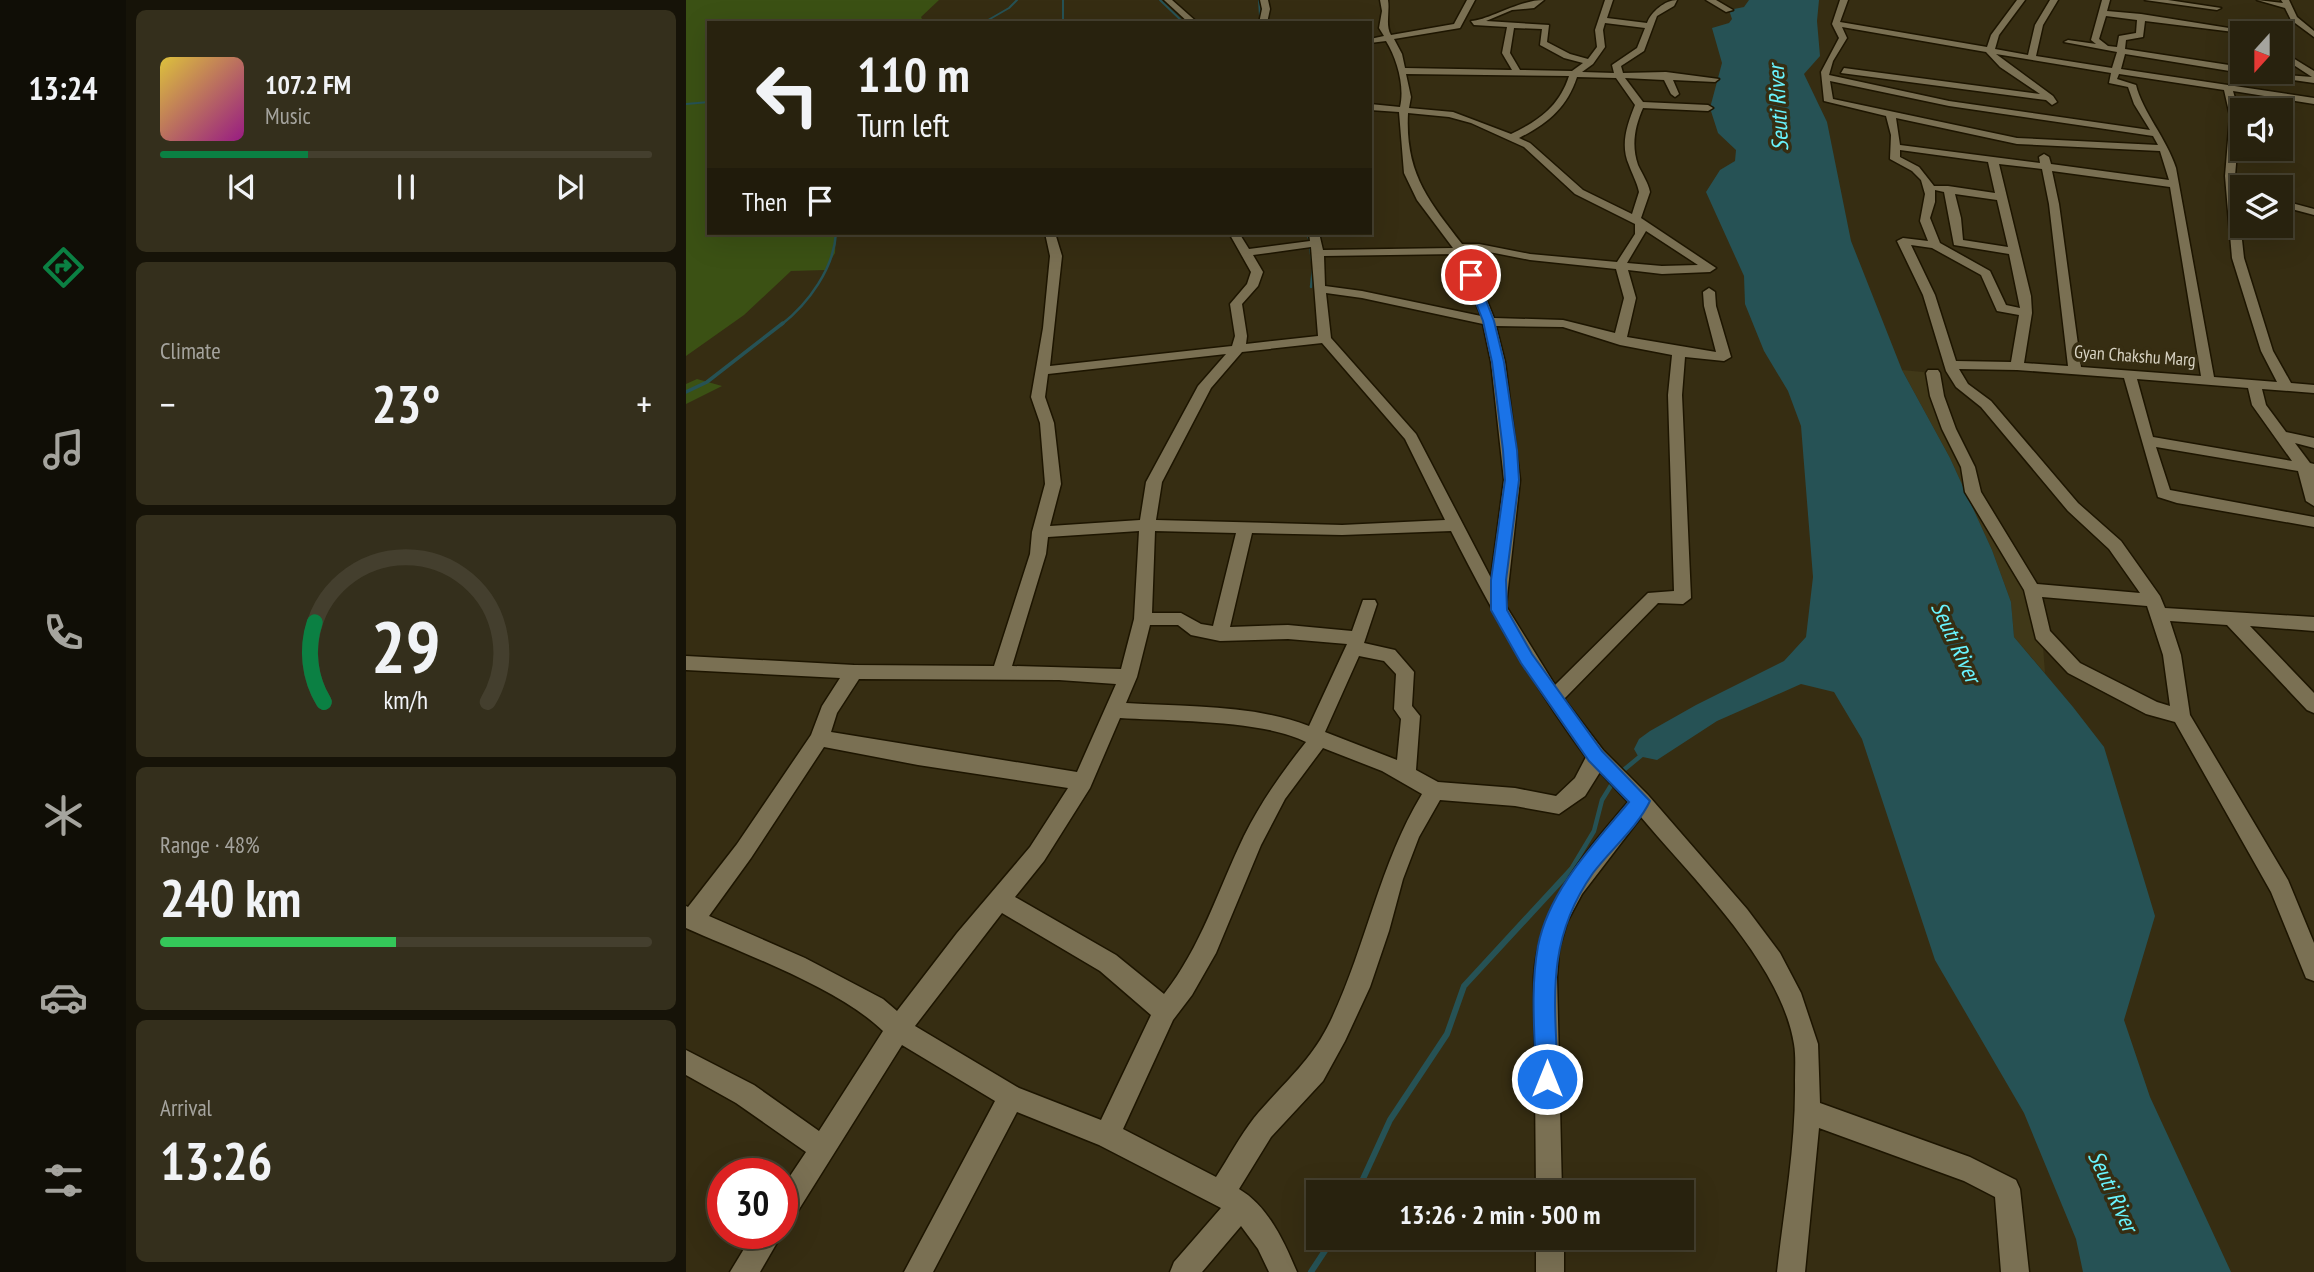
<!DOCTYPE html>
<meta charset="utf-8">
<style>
body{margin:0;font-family:"PT Sans Narrow",sans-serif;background:#342f1c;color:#f1f3f6;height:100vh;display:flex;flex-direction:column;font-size:26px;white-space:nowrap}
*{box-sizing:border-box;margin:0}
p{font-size:23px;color:#a5a49e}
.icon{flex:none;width:38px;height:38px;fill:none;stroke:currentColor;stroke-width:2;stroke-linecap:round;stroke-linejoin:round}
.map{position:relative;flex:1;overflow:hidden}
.details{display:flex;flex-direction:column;gap:10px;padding:10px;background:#161308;width:560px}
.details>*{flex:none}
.hud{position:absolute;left:21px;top:21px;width:665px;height:214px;border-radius:0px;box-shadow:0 7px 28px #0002,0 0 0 2px #443f2e;background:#28220e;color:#f1f3f6;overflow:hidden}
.needle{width:46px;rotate:201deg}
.fabs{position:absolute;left:1544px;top:21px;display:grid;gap:14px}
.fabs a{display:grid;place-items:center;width:63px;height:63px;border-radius:0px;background:#28220e;box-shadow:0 7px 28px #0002,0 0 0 2px #443f2e;font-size:35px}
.speed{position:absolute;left:21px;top:1158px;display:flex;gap:14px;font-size:35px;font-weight:700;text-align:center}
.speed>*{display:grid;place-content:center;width:91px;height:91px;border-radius:50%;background:#28220e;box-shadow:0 7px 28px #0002,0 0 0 2px #443f2e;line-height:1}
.speed .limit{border:10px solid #d22;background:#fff;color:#111}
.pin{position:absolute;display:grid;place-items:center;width:60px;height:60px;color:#fff;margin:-30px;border:4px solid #fff;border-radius:50%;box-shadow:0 2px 7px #0007}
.me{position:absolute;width:77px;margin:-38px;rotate:0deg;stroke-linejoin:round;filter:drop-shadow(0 0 5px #0008)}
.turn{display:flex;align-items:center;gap:24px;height:147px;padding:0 35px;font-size:32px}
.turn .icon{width:91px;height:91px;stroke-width:2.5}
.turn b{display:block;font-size:49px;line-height:60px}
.then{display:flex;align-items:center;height:66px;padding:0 35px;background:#0003;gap:14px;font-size:26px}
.big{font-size:52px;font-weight:800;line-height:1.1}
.details .card{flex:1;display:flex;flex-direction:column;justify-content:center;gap:10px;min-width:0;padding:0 24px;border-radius:10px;background:#342f1c}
.details .dial{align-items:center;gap:0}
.dial svg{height:182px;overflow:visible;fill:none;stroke:#443f2e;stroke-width:7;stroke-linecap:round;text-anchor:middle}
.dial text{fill:#f1f3f6;stroke:none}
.song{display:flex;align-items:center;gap:21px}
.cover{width:84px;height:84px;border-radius:10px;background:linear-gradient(135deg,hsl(50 70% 55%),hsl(310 70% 35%))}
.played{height:7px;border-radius:4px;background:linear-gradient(90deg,#0b8043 30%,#443f2e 30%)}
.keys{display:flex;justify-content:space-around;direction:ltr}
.heat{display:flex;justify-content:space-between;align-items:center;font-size:38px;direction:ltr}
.charge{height:10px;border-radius:5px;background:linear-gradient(90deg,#34c759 48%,#443f2e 0)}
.trip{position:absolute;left:620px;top:1180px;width:388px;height:70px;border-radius:0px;background:#28220e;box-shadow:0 7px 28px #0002,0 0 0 2px #443f2e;font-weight:800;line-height:70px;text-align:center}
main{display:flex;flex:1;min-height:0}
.dock{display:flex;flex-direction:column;width:126px;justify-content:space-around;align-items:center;background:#100e06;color:#a5a49e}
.dock .icon{width:49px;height:49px}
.dock .active{color:#0b8043}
.dock b{font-size:32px;color:#f1f3f6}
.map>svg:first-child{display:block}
.green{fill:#3b5114}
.sand{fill:#403818}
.water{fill:#265255}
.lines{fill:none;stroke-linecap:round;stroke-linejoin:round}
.stream-far4{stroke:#265255;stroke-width:2}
.stream-far3{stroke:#265255;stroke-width:2.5}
.stream-far2{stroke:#265255;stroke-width:3.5}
.stream-far1{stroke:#265255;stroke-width:4.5}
.stream{stroke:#265255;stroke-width:6}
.street-casing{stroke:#1d1500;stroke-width:3}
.street{fill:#7a7053;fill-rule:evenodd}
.route{fill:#1a73e8;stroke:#114b97;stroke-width:2}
.labels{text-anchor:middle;stroke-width:7;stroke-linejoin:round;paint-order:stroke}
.far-street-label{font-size:18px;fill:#d7d2c2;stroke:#362d12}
.water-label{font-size:23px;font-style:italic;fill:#69f4fe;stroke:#362d12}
</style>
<main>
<nav class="dock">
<b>13:24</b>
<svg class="icon active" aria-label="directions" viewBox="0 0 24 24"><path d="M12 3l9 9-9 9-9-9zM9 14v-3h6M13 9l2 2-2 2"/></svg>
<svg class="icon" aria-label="music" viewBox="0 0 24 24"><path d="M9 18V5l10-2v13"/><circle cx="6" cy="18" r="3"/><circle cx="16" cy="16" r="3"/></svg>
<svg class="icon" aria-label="phone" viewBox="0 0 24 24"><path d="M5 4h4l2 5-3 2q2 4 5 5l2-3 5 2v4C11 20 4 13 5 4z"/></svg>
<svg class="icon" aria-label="climate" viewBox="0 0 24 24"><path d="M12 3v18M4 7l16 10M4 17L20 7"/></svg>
<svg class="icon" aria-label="car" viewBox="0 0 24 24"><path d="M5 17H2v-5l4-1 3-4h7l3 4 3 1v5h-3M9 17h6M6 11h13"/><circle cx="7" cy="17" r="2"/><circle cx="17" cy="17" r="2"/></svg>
<svg class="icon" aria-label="filters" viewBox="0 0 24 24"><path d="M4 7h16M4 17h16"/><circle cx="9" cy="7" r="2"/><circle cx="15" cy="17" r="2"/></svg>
</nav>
<section class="details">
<div class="card">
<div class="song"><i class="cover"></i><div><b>107.2 FM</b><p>Music</p></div></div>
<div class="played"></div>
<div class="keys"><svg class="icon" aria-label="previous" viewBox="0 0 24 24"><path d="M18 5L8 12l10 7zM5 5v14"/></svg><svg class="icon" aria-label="pause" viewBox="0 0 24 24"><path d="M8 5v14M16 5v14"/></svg><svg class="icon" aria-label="next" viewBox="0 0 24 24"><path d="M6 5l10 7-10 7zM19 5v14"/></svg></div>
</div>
<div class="card"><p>Climate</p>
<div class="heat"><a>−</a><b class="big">23°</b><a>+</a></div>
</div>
<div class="card dial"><svg viewBox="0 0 100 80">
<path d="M14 69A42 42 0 1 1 86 69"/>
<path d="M14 69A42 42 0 0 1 10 34" stroke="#0b8043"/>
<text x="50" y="56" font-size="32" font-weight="700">29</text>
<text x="50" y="72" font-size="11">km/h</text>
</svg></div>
<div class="card"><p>Range · 48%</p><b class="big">240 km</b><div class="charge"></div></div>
<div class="card"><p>Arrival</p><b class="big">13:26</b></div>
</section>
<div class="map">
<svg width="1628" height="1272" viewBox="0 0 1628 1272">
<rect width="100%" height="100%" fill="#362d12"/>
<!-- green -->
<g class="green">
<polygon points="0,0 253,0 235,17 238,23 23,23 23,233 150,233 149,253 139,270 105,271 58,315 0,356"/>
<polygon points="11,379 36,386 0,404 0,384"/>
</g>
<!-- sand -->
<polygon class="sand" points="1216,370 1247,373 1287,492 1346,590 1356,634 1359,673 1328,637 1325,602 1306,550 1264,458"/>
<!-- water -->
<polygon class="water" points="1063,0 1133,0 1131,21 1134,56 1118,74 1141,122 1165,241 1216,370 1264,458 1306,550 1325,602 1328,637 1387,707 1418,747 1469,916 1438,1020 1464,1097 1545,1272 1397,1272 1390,1239 1338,1113 1249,960 1176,739 1148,692 1115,684 1031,721 971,760 952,756 948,749 953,739 964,731 1010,705 1098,661 1120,637 1127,577 1115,426 1102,391 1078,351 1059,304 1058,276 1020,192 1034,170 1049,161 1050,150 1032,133 1024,108 1036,63 1026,28 1043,23 1046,19 1043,10 1058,7"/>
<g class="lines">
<!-- stream-far4 -->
<g class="stream-far4">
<polyline points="377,0 377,23"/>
<polyline points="474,0 498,23"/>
<polyline points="573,0 574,16"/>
<polyline points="297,23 323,8 331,0"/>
<polyline points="0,104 23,102"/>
</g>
<!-- stream-far3 -->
<g class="stream-far3">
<polyline points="621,233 624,241"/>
<polyline points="624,246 627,268 625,287"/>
<path d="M 95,325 C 123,303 148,268 150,233"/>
</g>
<!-- stream-far2 -->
<polyline class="stream-far2" points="0,392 21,382 97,323"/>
<!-- stream-far1 -->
<g class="stream-far1">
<polyline points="934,773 957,754"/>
<polyline points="884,871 908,831 916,800 929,779"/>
</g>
<!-- stream -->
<g class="stream">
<polyline points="671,1192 704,1120 761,1034 778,986 885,870"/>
<polyline points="625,1272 648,1237"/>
</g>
<defs>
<g id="street">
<polygon points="478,0 486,0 512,23 503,23"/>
<polygon points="574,0 582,0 584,9 581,23 573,23 576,9"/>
<path d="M 694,0 L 702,0 C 704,12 699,25 705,35 L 768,24 L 781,0 L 789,0 L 774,28 L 708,39 L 716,54 L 719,68 L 826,70 L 816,53 L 821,27 L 788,25 L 785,21 C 803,20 832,0 858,0 L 848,8 L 826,10 L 800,21 L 863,25 L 861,42 L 884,54 L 902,59 L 911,47 L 909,30 L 919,0 L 927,0 L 921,18 L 961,23 C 965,12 979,0 991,0 L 988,6 L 971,16 L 958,51 L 935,66 L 937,73 L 980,72 L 1033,79 L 1029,82 L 987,80 L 993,94 L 989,97 L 985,94 L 978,80 L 939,78 L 957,102 L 1022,105 L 1027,108 L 1022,111 L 957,108 C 949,126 945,145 952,165 C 956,174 962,182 964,192 L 955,218 L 1030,268 L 1024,272 L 976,274 L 942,270 L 950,298 L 941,337 L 1030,352 L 1018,306 L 1017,292 L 1023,288 L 1029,292 L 1030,306 L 1045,357 L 1038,361 L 999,357 L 996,395 L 1005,598 L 997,604 L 972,603 L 878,699 L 917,750 L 962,795 L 1061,909 L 1094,953 L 1115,993 L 1132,1044 L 1134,1103 L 1284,1157 L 1330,1180 L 1334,1189 L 1343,1272 L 1315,1272 L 1309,1197 L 1278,1181 L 1133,1128 L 1119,1272 L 1091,1272 C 1098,1209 1110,1145 1109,1081 C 1109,1069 1110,1056 1108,1044 C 1095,963 1006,878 955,817 L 896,894 L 881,922 L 873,949 L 871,977 L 876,1192 L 850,1192 L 848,977 C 852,906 898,854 942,802 L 914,772 L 899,796 L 873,814 L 829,806 L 754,800 L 733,837 L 717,879 L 703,931 L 684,987 L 659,1041 L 637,1081 L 585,1137 L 553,1189 C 582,1206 598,1241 611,1272 L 583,1272 L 572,1249 L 555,1226 L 516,1272 L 484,1272 L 488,1262 L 535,1208 L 413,1145 L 331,1112 L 247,1272 L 218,1272 L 309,1101 L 216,1045 L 105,1222 L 96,1226 L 96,1188 L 120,1152 L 50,1103 L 0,1075 L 0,1050 L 68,1085 L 133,1131 L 197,1031 C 153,988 58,954 0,928 L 0,906 L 2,907 L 51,844 L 125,735 L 136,706 L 154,678 L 0,670 L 0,656 L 168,665 L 308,666 L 344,554 L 346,532 L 359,484 L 354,423 L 345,397 L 357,328 L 364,256 L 359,233 L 369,233 L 376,256 L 364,366 L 546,346 L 549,336 L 544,304 L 561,284 L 565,272 L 543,233 L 553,233 L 563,249 L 624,241 L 623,233 L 633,233 L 637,250 L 767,248 L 731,200 L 718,173 L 713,112 L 684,110 L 684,104 L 714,107 C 719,86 711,59 700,41 L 684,43 L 684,39 L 698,36 L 693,28 L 696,11 ZM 919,23 L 959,28 L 951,48 L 926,65 L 928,73 L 896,72 L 907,64 L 919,47 L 917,30 ZM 828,28 L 856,29 L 854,45 L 878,58 L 897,63 L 886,71 L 834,70 L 824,53 ZM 720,74 L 883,76 C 873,107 852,121 825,134 L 767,112 L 723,108 L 725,97 ZM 891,77 L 930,78 L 949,105 C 941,125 934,145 943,165 C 946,174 951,182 953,192 L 946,214 L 897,190 L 844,143 L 833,138 C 861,124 881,108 891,77 ZM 722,113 L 763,117 L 785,123 L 838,147 L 889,194 L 949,224 L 949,234 L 931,262 L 844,254 L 793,244 L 776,244 C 742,200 719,173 722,113 ZM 960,231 L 1012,265 L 976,266 L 941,263 ZM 625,247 L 632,336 L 560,344 L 561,336 L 556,304 L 572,286 L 577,272 L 567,255 ZM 793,250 L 844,260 L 930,269 L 938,298 L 929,333 L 877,320 L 808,318 L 781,251 ZM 771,254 L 795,316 L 676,291 L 639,286 L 638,256 ZM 640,293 L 676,298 L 797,324 L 805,362 L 818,480 L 805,578 L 730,434 L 645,338 ZM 810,326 L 877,327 L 934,345 L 986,355 L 982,395 L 988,591 L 962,593 L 869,685 L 820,606 L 834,480 L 819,362 ZM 636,343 L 719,439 L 759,520 L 656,525 L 470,520 L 476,482 L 525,388 L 556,352 ZM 540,354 L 512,386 L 460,482 L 454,520 L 364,526 L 375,484 L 368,423 L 359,397 L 362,374 ZM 453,531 L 448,619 L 435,669 L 326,666 L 360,554 L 362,537 ZM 469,531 L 550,533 L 527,626 L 515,624 L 495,613 L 466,613 ZM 765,531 C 805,610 847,685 900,757 L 889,778 L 870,796 L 829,788 L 752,782 L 730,770 L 734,716 L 726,706 L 728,672 L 709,650 L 678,643 L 691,604 L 689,600 L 677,600 L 666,631 L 602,625 L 544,627 L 566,533 L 656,535 ZM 464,625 L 492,625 L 505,635 L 534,641 L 602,639 L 661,644 L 623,726 C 566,704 500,707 440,703 L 451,677 ZM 673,656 L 698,661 L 710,674 L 708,709 L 715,719 L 711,760 L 639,732 ZM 173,679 L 373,680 L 430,684 L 391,772 L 145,732 L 151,713 ZM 434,718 C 483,721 578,720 620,742 C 596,772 575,802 558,836 C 532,890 515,947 478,994 L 430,955 L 329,897 L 358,861 L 404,788 ZM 138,747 L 232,765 L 382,788 L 344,847 L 271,933 L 211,1011 L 197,999 L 119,958 L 23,916 L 65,858 ZM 637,748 L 696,771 L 736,794 C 693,865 680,947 644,1022 C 624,1063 596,1084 568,1118 C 554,1136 543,1157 530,1177 L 437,1129 L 487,1020 L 506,995 L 530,953 L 575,845 L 599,799 ZM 316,913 L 414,971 L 465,1015 L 415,1120 L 333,1088 L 229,1026 Z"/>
<polygon points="1020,0 1030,0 1047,10 1040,12"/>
<path d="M 1154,0 L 1162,0 L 1154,22 L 1301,47 L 1305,35 L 1331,0 L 1339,0 L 1313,35 L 1309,49 L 1342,55 L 1349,25 L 1364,0 L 1372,0 L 1357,25 L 1350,56 L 1426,68 L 1431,52 L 1378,42 L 1382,40 L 1410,44 L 1405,40 L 1416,0 L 1424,0 L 1421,11 L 1455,14 L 1568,32 L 1556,33 L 1459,21 L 1457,37 L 1440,40 L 1439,49 L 1556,67 L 1556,72 L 1559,72 L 1556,73 L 1439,54 L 1435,69 L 1628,98 L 1628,104 L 1547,91 L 1554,116 L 1549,176 L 1558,258 L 1587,351 L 1605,383 L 1628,385 L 1628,393 L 1576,389 L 1580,405 L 1600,432 L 1628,438 L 1628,448 L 1609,443 L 1624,463 L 1628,464 L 1628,506 L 1620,501 L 1612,471 L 1470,447 L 1484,490 L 1628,517 L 1628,527 L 1491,503 L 1472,497 L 1438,378 L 1331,370 L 1273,369 L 1282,384 L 1305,401 L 1392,503 L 1435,541 L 1474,596 L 1479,608 L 1628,617 L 1628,631 L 1564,626 L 1628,693 L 1628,713 L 1621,710 L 1541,625 L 1484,621 L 1495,655 L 1504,715 L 1602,880 L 1628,943 L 1628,981 L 1620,978 L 1585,892 L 1489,722 L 1460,714 L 1382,673 L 1350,639 L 1338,590 L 1279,492 L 1275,467 L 1256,429 L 1244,396 L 1240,373 L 1242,370 L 1252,370 L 1254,373 L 1258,396 L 1270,429 L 1289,467 L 1295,492 L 1351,584 L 1454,593 L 1423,549 L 1382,511 L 1295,407 L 1270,387 L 1260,371 L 1237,295 L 1211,241 L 1217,238 L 1242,241 L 1234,221 L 1239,194 L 1235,180 L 1226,171 L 1204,159 L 1205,135 L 1200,116 L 1138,101 L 1135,72 L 1153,38 L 1146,24 ZM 1420,16 L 1451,20 L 1450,33 L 1433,36 L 1431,47 L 1422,46 L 1413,39 ZM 1156,27 L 1300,52 L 1314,67 L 1354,94 L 1158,68 L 1155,73 L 1360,100 L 1366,105 L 1371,102 L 1367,96 L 1310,54 L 1425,73 L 1423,83 L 1442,87 L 1448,104 L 1464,130 L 1263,101 L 1143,75 L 1147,61 L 1161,38 ZM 1433,74 L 1538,90 L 1544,116 L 1539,176 L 1546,258 L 1575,351 L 1591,382 L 1528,377 L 1490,168 C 1481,139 1456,111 1450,85 L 1431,79 ZM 1144,81 L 1263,106 L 1467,136 L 1472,145 L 1331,138 L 1147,99 ZM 1210,118 L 1331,144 L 1474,151 L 1483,180 L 1365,164 L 1363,157 L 1358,154 L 1353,157 L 1354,163 L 1214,145 ZM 1214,150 L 1302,162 L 1309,193 L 1262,186 L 1248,186 L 1233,167 L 1214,157 ZM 1313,164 L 1356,169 L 1363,204 L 1382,366 L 1338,363 L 1346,313 L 1345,296 ZM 1366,171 L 1484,187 L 1515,376 L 1395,367 L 1373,204 ZM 1249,190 L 1258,192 L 1268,245 L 1323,254 L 1334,308 L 1320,305 L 1304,271 L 1254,243 L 1244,218 L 1249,202 ZM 1269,194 L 1311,200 L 1322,247 L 1277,240 L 1275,218 ZM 1225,245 L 1246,248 L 1295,275 L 1311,311 L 1333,315 L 1325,362 L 1270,361 L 1249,295 ZM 1451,379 L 1562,388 L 1566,405 L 1606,461 L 1467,437 ZM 1356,597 L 1461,606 L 1477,655 L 1484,706 L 1471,702 L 1394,663 L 1364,631 Z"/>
<polygon points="1459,0 1482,0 1535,8 1531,10"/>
<polygon points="1571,0 1597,3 1595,0 1603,0 1611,17 1628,31 1628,37 1605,20 1599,8"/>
<polygon points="1594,50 1628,71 1628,83 1563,74 1562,72 1626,77 1594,56"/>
<polygon points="1594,200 1628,209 1628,215 1594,206"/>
<polygon points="96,1233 96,1234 74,1272 44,1272 67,1234"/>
<rect x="850" y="1237" width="28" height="35"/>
</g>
</defs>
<!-- street casing -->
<use href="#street" class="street-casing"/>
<!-- street -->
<use href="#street" class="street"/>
</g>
<!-- route -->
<path class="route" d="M 781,272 L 790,275 L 808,321 L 818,362 L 831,450 L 833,480 L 820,580 L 821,610 L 846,654 L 916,751 L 964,801 C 951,828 925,849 907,873 C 859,941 869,1001 872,1079 L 869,1087 L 861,1091 L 853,1087 L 850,1079 C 849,1035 844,990 852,946 C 863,890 908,844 943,802 L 903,761 L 835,663 L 805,610 L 805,580 L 819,480 L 817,450 L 806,362 L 797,321 L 779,275 Z"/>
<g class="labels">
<!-- far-street labels -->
<g class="far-street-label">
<text transform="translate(1449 356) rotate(4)" y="6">Gyan Chakshu Marg</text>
</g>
<!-- water labels -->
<g class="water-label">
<text transform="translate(1092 108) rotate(-93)" y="8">Seuti River</text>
<text transform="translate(1270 642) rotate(65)" y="8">Seuti River</text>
<text transform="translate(1427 1191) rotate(65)" y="8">Seuti River</text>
</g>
</g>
</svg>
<div class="fabs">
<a><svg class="needle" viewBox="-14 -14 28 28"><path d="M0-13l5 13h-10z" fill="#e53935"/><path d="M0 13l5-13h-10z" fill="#a5a49e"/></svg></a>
<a><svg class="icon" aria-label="sound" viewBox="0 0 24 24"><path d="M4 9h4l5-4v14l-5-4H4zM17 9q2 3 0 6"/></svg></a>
<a><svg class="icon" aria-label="layers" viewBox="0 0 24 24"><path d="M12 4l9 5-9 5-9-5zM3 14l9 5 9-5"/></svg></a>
</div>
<div class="speed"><div class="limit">30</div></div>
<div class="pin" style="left:785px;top:275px;background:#d93025"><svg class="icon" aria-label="arrive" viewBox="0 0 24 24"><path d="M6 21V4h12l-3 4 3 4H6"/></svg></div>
<svg class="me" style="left:861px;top:1079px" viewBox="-20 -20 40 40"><circle r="17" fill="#1a73e8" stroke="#fff" stroke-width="3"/><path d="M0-11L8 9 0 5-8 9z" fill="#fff"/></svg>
<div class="trip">13:26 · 2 min · 500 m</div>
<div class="hud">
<div class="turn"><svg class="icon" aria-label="left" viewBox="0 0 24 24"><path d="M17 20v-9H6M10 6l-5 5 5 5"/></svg><div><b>110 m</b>Turn left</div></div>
<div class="then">Then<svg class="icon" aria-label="arrive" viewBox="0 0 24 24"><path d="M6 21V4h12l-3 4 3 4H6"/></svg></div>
</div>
</div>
</main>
